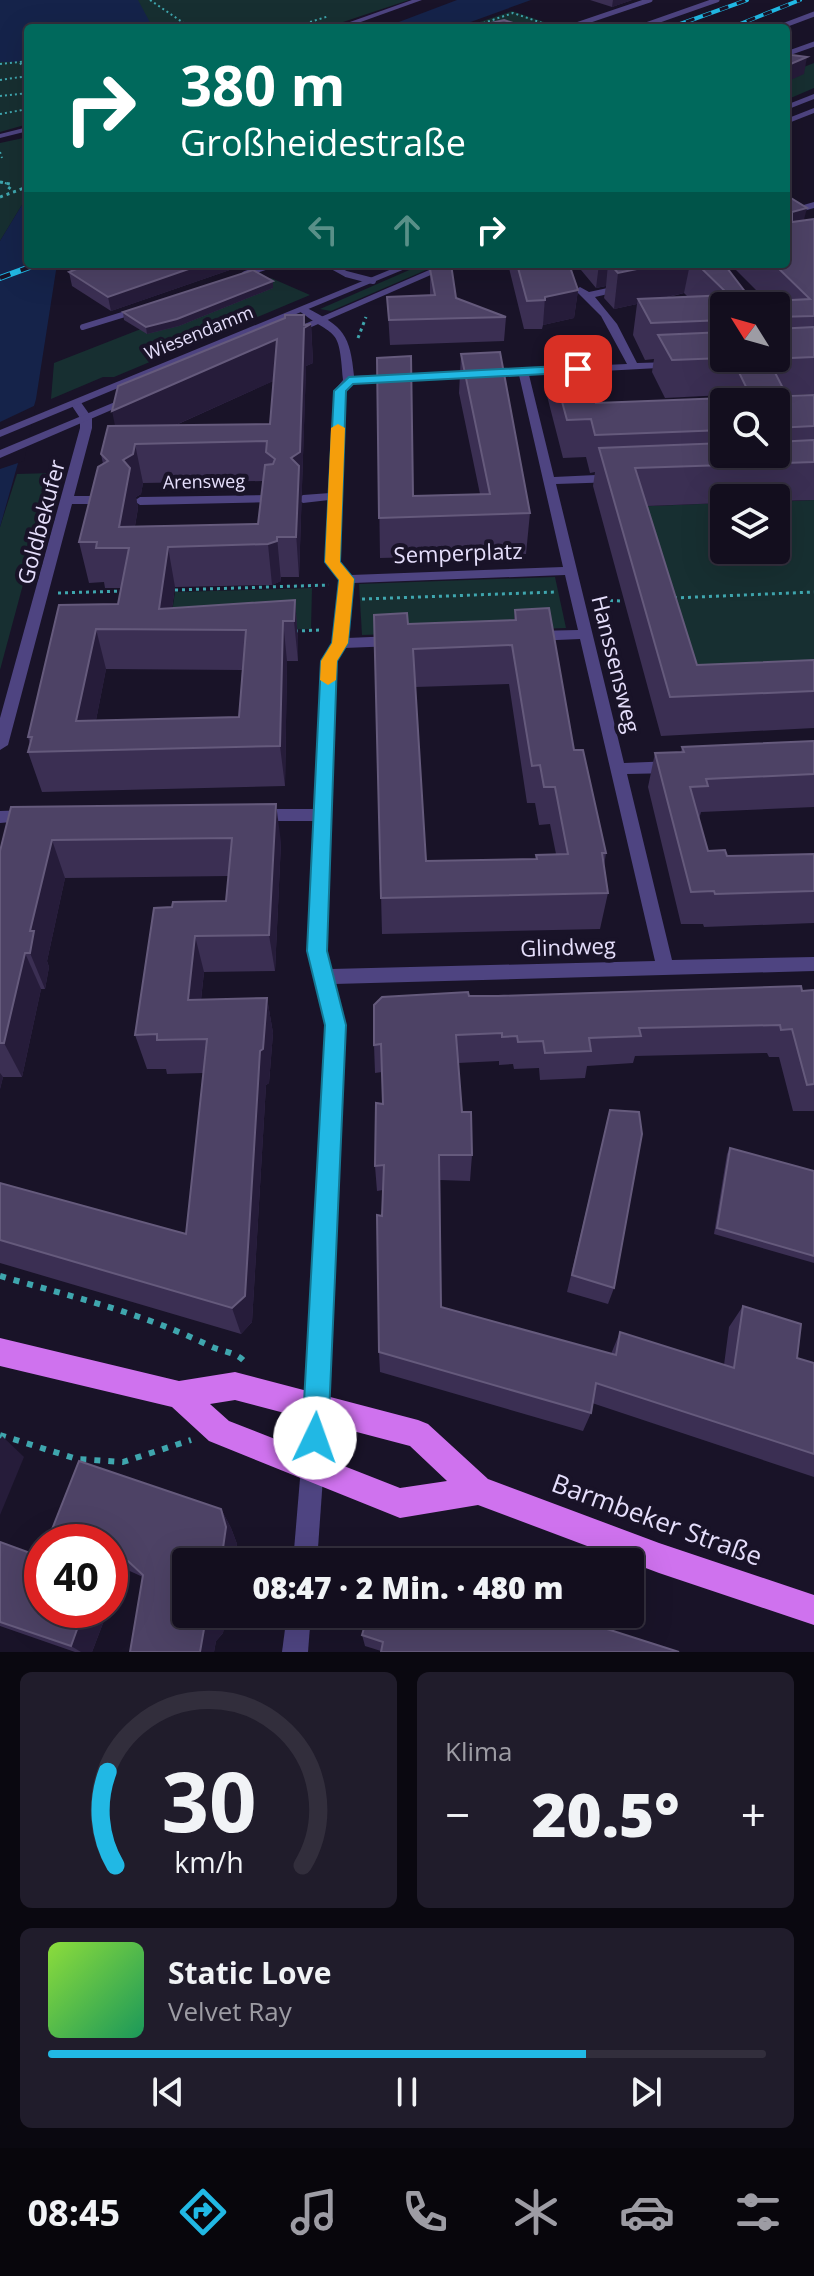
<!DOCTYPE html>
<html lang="de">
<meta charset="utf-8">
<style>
body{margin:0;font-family:"Open Sans",sans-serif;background:#201c2b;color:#f1f3f6;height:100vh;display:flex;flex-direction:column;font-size:30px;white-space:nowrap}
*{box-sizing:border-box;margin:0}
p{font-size:26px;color:#9d9ca4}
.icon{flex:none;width:44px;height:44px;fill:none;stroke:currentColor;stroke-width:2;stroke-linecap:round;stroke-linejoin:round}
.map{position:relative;height:1652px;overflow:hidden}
.details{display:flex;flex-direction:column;gap:20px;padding:20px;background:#0a0810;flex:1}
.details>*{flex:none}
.banner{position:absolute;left:24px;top:24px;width:766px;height:244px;border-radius:8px;box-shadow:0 8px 32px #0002,0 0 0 2px #322e3c;background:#00695c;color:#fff;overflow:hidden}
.needle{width:52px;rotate:307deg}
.controls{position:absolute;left:710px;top:292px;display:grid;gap:16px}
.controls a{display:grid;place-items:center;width:80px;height:80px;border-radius:8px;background:#130e1e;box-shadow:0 8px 32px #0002,0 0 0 2px #322e3c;font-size:40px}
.speed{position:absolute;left:24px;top:1524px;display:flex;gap:16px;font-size:40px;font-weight:700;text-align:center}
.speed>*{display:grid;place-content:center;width:104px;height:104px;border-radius:50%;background:#130e1e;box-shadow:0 8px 32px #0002,0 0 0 2px #322e3c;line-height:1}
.speed .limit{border:12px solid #d22;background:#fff;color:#111}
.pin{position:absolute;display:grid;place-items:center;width:68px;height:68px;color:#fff;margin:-34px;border-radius:16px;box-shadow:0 4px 12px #0006}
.me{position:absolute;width:88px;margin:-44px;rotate:3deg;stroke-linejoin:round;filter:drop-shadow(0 0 6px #0008)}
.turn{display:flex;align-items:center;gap:28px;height:168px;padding:0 24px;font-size:36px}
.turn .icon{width:104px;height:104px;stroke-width:2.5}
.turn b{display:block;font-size:56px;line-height:68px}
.lanes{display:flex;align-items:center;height:76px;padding:0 24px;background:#0003;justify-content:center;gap:40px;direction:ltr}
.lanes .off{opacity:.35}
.big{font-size:60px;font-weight:800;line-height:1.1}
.details .widget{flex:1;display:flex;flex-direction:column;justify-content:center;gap:12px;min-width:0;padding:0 28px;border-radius:12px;background:#201c2b}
.details .dial{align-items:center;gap:0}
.dial svg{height:208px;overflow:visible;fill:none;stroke:#322e3c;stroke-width:7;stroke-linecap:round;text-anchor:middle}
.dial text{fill:#f1f3f6;stroke:none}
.song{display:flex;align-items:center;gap:24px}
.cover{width:96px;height:96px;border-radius:12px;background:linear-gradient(135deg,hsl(90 70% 55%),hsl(150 70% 35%))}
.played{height:8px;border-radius:4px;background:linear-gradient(90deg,#21b8e4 75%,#322e3c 75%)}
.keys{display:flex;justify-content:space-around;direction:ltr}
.heat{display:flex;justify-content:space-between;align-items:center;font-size:44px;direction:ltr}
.details .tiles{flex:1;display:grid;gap:20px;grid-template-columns:1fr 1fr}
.widget:last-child{grid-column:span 2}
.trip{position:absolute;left:172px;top:1548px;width:472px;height:80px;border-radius:8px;background:#130e1e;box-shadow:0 8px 32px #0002,0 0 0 2px #322e3c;font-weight:800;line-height:80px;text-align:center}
.tab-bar{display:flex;height:128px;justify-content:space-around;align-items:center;background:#08060c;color:#9d9ca4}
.tab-bar .icon{width:56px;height:56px}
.tab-bar .on{color:#21b8e4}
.tab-bar b{font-size:36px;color:#f1f3f6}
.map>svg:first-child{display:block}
.green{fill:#172f31}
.water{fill:#15234a}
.pier{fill:#191328}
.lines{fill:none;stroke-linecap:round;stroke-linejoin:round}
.path-far2{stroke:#3fa6ae;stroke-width:2;stroke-dasharray:2 3;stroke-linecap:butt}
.path-far1{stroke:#3fa6ae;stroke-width:3;stroke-dasharray:3 4;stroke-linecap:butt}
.path{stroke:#3fa6ae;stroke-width:6;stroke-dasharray:6 8;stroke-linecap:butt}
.service-far1{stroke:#4e4481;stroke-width:5}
.service{stroke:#4e4481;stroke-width:6}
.minor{fill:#4e4481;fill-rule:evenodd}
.tertiary{fill:#4e4481;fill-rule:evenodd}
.primary{fill:#cf72ee;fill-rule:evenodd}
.rail-far1-casing{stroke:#21b8e4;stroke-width:4}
.rail-casing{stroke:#21b8e4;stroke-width:6}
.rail-far1{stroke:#191328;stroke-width:3;stroke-dasharray:9;stroke-linecap:butt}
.rail{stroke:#191328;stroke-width:4;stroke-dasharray:11;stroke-linecap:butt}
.wall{fill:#3b2f53;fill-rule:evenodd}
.shaded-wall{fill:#261c3a}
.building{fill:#4d4265;stroke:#655a7c;stroke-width:2;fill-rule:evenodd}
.route{fill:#21b8e4;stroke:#157894;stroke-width:2}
.slow{fill:#f59e0b}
.labels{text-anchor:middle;stroke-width:8;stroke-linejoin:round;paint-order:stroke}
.far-street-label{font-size:18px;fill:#e5defb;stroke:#191328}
.street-label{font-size:22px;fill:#e5defb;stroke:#191328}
.near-street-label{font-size:26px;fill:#e5defb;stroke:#191328}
</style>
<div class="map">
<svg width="814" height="1652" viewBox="0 0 814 1652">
<rect width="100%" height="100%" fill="#191328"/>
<!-- green -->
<g class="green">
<polygon points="0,0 409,0 325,28 28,28 28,124 0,132"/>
<polygon points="512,11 562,28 462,28"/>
<polygon points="814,63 814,88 786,100 786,74"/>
<polygon points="28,137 28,195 0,241 0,143"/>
<polygon points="423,264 440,264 331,311 320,309"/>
<polygon points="271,278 310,295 114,377 103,377 51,399 54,363"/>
<polygon points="53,473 0,670 0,527 17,474"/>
<polygon points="814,500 814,698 688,704 628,507 724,503 724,550 776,550 776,502"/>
<polygon points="555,577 566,628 362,635 359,584"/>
<polygon points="312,588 311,629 169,633 175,592"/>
</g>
<!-- water -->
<g class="water">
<polygon points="0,0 138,0 153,28 28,28 28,57 17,62 0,62"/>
<polygon points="457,0 531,0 454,28 383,28"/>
<polygon points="28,195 28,264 57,264 36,399 0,527 0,241"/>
</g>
<!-- pier -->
<polygon class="pier" points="36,405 24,461 0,469 0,422"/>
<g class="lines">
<!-- path-far2 -->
<g class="path-far2">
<polyline points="150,0 191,28"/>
<polyline points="291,28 329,16"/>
<polyline points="469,28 513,13 554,27"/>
<polyline points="20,63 28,72"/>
<polyline points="0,64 28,61"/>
<polyline points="0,80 28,76"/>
<polyline points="0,96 28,93"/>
<polyline points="0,114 28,109"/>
<polyline points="0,152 2,158"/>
<polyline points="0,182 9,184"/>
</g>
<!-- path-far1 -->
<g class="path-far1">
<polyline points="0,182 10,184 8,187 15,192"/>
<polyline points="0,197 24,188"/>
<polyline points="358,338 366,317"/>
<polyline points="175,590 329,585"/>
<polyline points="58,593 125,591"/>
<polyline points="674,598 814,592"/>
<polyline points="362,599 557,592"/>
<polyline points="596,600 623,601"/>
<polyline points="295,631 322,630"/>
</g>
<!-- path -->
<g class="path">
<path d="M 0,1276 C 73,1297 143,1313 212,1347 C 224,1352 236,1352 245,1362"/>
<polyline points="0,1435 77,1459 123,1462 191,1440"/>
</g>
<!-- service-far1 -->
<g class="service-far1">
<polyline points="567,28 650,0"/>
<polyline points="637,28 717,0"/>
<polyline points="777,28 814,14"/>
<polyline points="786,54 814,44"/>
</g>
<!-- service -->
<g class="service">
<polyline points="328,264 346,274 373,281"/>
<polyline points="245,274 274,264"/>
<polyline points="83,327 135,311"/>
</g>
<!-- minor -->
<g class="minor">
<polygon points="412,0 422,0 344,28 333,28"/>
<polygon points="28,127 28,131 0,138 0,134"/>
<polygon points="814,202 814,208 786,216 786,210"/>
<polygon points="720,264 738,264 707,273 702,270"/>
<path d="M 626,284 L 630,285 L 630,289 L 595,297 L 617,324 L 637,363 L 673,362 L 677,363 L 677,367 L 529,375 L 554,477 L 617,474 L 623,478 L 617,482 L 556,484 L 624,763 L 673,761 L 681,767 L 673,773 L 627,774 L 672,960 L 814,957 L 814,971 L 334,984 L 345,1025 L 328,1407 L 325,1415 L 317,1418 L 309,1415 L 306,1407 L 327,1025 L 308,951 L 314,821 L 256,821 L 248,815 L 256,809 L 315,809 L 322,661 L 333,643 L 340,580 L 326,562 L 329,500 L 303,503 L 297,499 L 303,495 L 330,493 L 334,391 L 343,380 C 339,323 336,340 298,310 L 307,308 C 344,327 350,335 354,376 L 627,364 L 601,316 L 575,290 L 580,287 L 589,292 ZM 519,375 L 563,567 L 351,575 L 340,561 L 346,391 L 352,383 ZM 565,575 L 578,630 L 534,631 L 527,636 L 534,641 L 580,639 L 655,961 L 331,969 L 326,951 L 336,661 L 344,648 L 395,646 L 402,641 L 395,636 L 347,638 L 353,583 Z"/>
<polygon points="72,401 80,401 92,418 92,428 74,496 108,496 114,500 108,504 72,504 8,745 0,750 0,718 80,428 80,418 70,403"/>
<polygon points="270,495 276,499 274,502 140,505 134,501 140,497"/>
<polygon points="29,810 35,812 37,816 35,820 0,823 0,811"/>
</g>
<!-- tertiary -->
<g class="tertiary">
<polygon points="814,94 814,99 786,110 786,105"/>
<polygon points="814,108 814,113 786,124 786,119"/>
<polygon points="404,264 417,264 0,437 0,430"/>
<polygon points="443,264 456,264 293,335 284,333"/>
<polygon points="127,397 137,399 0,458 0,450"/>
<polygon points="317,1396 325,1399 328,1407 317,1562 293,1562 306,1407 309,1399"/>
<polygon points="287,1614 311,1614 308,1652 282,1652"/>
</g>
<!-- primary -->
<path class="primary" d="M 0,1338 L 179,1381 L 235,1372 L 418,1420 L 428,1424 L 488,1479 L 659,1543 L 814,1595 L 814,1625 L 659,1573 L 478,1505 L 400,1518 L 209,1441 L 172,1407 L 0,1366 ZM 235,1400 L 410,1446 L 447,1481 L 400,1488 L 229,1421 L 210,1404 Z"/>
<defs>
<g id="rail-far1">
<polyline points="669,28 747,0"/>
<polyline points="730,28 800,0"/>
</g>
<polyline id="rail" points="0,278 38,264"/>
</defs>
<!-- rail-far1 casing -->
<use href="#rail-far1" class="rail-far1-casing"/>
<!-- rail casing -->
<use href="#rail" class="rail-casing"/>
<!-- rail-far1 -->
<use href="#rail-far1" class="rail-far1"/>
<!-- rail -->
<use href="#rail" class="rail"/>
</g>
<!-- wall -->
<g class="wall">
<polygon points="590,0 632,0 612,7"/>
<path d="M 814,219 L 814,394 L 786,395 L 814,395 L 814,500 L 776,501 L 776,498 L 724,498 L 724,503 L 647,506 L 697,665 L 814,660 L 814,728 L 661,736 L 593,486 L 595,472 L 590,473 L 586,457 L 563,458 L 545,388 L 548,350 L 596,403 L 725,398 L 724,395 L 665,398 L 652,372 L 654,359 L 645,360 L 633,335 L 637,304 L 614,309 L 604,298 L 606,286 L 596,288 L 576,264 L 724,264 L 753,302 L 767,301 L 734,268 L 735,264 L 786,264 L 804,220 ZM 684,293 L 688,297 L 665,298 ZM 724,306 L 776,306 L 776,358 L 724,358 ZM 724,402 L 776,402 L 776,454 L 724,454 Z"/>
<polygon points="89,264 247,264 111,311 72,286 69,272"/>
<polygon points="508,264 569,264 578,290 574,318 543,325 542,329 524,329"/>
<polygon points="430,269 456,298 506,317 504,341 390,345 387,297 430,295"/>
<polygon points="273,281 273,288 179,326 147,334 124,320 123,312"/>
<path d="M 311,324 L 313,363 L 306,366 L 299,577 L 281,577 L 281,581 L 272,585 L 175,587 L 172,608 L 295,600 L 298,640 L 298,661 L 287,661 L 285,786 L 42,792 L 28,752 L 30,744 L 28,737 L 59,605 L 118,604 L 121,588 L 105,588 L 104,582 L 89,583 L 79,542 L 103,464 L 101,454 L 115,426 L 304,325 ZM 273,381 L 270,424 L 176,425 ZM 263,481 L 258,524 L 135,526 L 138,508 L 136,497 L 141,494 L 143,483 ZM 106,669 L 242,670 L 239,717 L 96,720 Z"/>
<polygon points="461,354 530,513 526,554 380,558 377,358 413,496 480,494 459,393"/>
<path d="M 515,610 L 574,750 L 606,853 L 604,866 L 608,893 L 600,929 L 382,934 L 374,615 L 408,624 L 514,620 ZM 509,684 L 527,803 L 535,803 L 539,825 L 550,824 L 556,854 L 536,855 L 536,859 L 426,861 L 415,687 Z"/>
<polygon points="814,741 814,807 701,812 699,819 708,851 727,856 814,854 814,923 704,927 703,924 681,924 648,787 655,753 681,752 682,747"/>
<polygon points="11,807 281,842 275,971 204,972 201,1000 267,998 273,1033 269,1083 266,1085 252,1322 241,1334 0,1263 0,1183 186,1234 203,1073 167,1074 166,1069 147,1069 135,1035 172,907 226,901 229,876 65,878 47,961 49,967 45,989 41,989 22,1077 3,1077 0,1089 0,851"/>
<polygon points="814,990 814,1111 793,1111 779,1057 769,1057 767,1053 635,1056 633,1063 587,1066 585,1078 540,1080 539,1068 514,1069 513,1064 499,1065 499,1061 458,1063 462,1112 472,1155 470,1181 440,1180 441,1307 611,1354 620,1332 724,1365 729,1327 743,1306 797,1358 814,1363 814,1477 592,1403 591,1413 583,1431 380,1372 379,1352 383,1190 377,1191 375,1166 383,1104 382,1072 375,1073 374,1045 469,996"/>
<polygon points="610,1110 614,1288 608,1304 567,1292"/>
<polygon points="730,1148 814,1171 814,1263 714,1234 727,1154"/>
<polygon points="221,1509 231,1528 237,1544 234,1562 186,1562 186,1614 226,1614 223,1633 216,1641 214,1652 130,1652 143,1577 123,1568 110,1604 110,1542"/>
<polygon points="0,1542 42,1610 108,1610 92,1652 75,1652 0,1626"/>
<polygon points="560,1614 381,1651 365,1646 362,1635"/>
</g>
<!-- shaded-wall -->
<g class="shaded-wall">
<polygon points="613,0 632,0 612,7"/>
<polygon points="807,57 804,74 786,82 786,66"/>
<polygon points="807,208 798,243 786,246 792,212"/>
<polygon points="203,264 247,264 111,311 108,297"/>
<polygon points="599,264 608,264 606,286 596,288"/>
<polygon points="610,264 690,264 684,293 640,303 638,299 637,304 614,309 618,273"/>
<polygon points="273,281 273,288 179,326 147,334 146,327"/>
<polygon points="578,290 574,318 543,325 545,297"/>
<polygon points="304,315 305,327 311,324 313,363 306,366 299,577 291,458"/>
<polygon points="277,339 280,378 120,450 112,411"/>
<polygon points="135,444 143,483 141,494 136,497 138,508 130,554 129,548 119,527 123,460"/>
<polygon points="277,537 281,581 272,585 268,544"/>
<polygon points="168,547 175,587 169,629 159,609"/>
<polygon points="295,600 298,640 298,661 294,621"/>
<polygon points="283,621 287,661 285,786 280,746"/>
<polygon points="96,629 106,669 90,751 76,721"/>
<polygon points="276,804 281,842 275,971 269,935"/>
<polygon points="52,840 65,878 47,961 49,967 45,989 30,953 30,931"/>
<polygon points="195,936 204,972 197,1035 188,1000"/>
<polygon points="25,953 41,989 22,1077 4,1043"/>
<polygon points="267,998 273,1033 269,1083 266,1085 252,1322 241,1334 232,1308 260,1051"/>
<polygon points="0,1073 3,1077 0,1089"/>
<polygon points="2,1436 24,1457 0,1515 0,1440"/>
<polygon points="221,1509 231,1528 237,1544 234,1562 221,1562"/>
<polygon points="110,1556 123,1568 110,1604"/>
<polygon points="84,1610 108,1610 92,1652 81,1652 71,1646"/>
<polygon points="213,1614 226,1614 223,1633 216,1641 214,1652 200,1652 204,1629"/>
</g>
<!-- building -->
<g class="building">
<polygon points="504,20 528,28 458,28 475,23 482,25"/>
<polygon points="786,52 792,55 807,57 786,66"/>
<polygon points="786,195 807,208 792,212 792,222 814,219 814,316 776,317 776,306 724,306 724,320 651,323 638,299 729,295 697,264 724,264 753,302 810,299 774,264 786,264"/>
<polygon points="89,264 203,264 108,297 69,272"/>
<polygon points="441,264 451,264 456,298 506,317 389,320 387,297 435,295 430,269"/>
<polygon points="517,264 569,264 578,290 545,297 545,300 527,301"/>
<polygon points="610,264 661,264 618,273"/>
<polygon points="253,270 273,281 177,319 146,327 123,312"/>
<path d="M 285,315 L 304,315 L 304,325 L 311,324 L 304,328 L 300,452 L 291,458 L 299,466 L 296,537 L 277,537 L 277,541 L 268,544 L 168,547 L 159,609 L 295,600 L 294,621 L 283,621 L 280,746 L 28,752 L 32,737 L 28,737 L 59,605 L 118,604 L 129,548 L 96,548 L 97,542 L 79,542 L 98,467 L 108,461 L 101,454 L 108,426 L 270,424 L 277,339 L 112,411 L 118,386 L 285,318 ZM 267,441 L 266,452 L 275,459 L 273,464 L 265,465 L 258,524 L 119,527 L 130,468 L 123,460 L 133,454 L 135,444 ZM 96,629 L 246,630 L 239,717 L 76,721 Z"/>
<polygon points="814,327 814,357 768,359 787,396 814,395 814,426 776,428 776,402 724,402 724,430 595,435 591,419 567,420 548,350 582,349 596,403 751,397 732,358 776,358 776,329"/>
<polygon points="724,332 724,358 672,360 658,335"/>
<polygon points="500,352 530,513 379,518 377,358 411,356 413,496 490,494 461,354"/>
<polygon points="814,440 814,462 635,468 697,665 814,660 814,691 670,697 599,448 724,443 724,454 776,454 776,442"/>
<path d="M 549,608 L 574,750 L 583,750 L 606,853 L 602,853 L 608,893 L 381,898 L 374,615 L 407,613 L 408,624 L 516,620 L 515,610 ZM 512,645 L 532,766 L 540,765 L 544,787 L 555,787 L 568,854 L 536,855 L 537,859 L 426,861 L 413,649 Z"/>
<polygon points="814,741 814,774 706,779 708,786 690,787 708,851 725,850 727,856 814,854 814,891 715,894 714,891 691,892 655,753 684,752 682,747"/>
<polygon points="276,804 269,935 195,936 188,1000 267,998 263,1049 260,1051 245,1296 232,1308 0,1240 0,1183 186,1234 207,1039 157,1040 157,1034 135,1035 154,908 172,907 173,902 226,901 232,838 52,840 30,931 34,931 30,953 25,953 4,1043 0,1043 0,851 11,807"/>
<polygon points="801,986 802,991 814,990 814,1084 807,1085 792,1029 781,1030 780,1025 639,1028 641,1036 589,1038 591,1051 545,1053 543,1041 518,1042 517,1036 502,1037 502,1033 456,1035 462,1112 471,1112 472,1155 439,1155 441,1307 616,1355 620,1332 734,1368 743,1306 801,1324 797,1358 814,1363 814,1454 596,1383 591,1413 379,1352 377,1215 382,1216 384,1165 375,1166 376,1103 383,1104 381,1044 374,1045 374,1005 382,997 468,992 469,996 498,996"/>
<polygon points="610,1110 639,1112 642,1134 614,1288 572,1275"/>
<polygon points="730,1148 814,1171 814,1256 717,1228"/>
<polygon points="79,1461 221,1509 226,1527 221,1562 186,1562 186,1614 213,1614 212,1621 204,1629 200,1652 130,1652 143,1575 128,1561 110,1554 110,1542 47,1542"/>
<polygon points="0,1542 41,1557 42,1555 42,1610 84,1610 71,1646 0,1622"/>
<polygon points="381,1557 397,1562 380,1562"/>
<polygon points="368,1614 560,1614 679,1652 381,1652 383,1642 362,1635"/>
</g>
<!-- route -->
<polygon class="route" points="578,365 585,369 583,372 353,384 346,391 340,562 354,579 348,643 337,661 327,951 346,1025 328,1438 324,1447 315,1451 306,1447 302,1438 325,1025 307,951 321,661 332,643 339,580 325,562 334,391 349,377"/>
<!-- slow -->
<polygon class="slow" points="338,424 345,428 340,562 354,579 348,643 337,661 336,680 328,685 320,680 321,661 332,643 339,580 325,562 331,428"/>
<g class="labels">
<!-- far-street labels -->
<g class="far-street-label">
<text transform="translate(199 333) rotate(-22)" y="6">Wiesendamm</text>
<text transform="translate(204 482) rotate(-1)" y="6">Arensweg</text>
</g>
<!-- street labels -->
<g class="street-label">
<text transform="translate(41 522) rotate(-75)" y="8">Goldbekufer</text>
<text transform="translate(458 553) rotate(-2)" y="8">Semperplatz</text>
<text transform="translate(616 664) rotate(76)" y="8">Hanssensweg</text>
<text transform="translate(568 947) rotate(-2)" y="8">Glindweg</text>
</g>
<!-- near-street labels -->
<g class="near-street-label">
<text transform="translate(657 1520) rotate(20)" y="9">Barmbeker Straße</text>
</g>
</g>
</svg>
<div class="controls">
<a><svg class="needle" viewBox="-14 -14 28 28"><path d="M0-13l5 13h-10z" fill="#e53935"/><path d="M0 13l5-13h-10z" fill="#9d9ca4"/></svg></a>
<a><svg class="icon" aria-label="search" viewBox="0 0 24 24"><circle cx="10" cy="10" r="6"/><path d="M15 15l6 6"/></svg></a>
<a><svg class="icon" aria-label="layers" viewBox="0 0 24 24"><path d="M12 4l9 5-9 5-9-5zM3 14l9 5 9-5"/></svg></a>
</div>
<div class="speed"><div class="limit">40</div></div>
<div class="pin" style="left:578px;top:369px;background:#d93025"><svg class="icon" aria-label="arrive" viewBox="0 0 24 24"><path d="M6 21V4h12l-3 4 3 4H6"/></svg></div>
<svg class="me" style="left:315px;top:1438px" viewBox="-20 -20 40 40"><circle r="19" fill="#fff"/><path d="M0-13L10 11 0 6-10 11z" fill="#21b8e4"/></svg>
<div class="trip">08:47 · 2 Min. · 480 m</div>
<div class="banner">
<div class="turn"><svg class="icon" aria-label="right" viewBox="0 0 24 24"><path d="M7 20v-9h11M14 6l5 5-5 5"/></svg><div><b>380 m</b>Großheidestraße</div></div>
<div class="lanes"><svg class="icon off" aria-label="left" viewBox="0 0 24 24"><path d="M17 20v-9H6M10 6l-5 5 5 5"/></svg><svg class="icon off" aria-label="ahead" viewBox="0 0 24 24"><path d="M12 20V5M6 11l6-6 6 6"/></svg><svg class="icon" aria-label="right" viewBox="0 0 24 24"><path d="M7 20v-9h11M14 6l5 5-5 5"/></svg></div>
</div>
</div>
<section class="details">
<div class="tiles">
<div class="widget dial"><svg viewBox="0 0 100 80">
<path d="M14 69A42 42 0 1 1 86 69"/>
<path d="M14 69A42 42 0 0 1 11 33" stroke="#21b8e4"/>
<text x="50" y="56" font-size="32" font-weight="700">30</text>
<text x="50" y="72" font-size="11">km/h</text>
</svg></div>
<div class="widget"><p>Klima</p>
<div class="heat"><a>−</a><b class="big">20.5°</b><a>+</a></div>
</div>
<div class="widget">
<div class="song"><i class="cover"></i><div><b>Static Love</b><p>Velvet Ray</p></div></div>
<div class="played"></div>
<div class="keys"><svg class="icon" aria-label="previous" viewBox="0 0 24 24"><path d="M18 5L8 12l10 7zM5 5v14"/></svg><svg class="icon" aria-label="pause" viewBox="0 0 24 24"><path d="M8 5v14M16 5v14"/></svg><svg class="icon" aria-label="next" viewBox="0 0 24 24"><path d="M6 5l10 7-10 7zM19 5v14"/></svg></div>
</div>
</div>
</section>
<nav class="tab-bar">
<b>08:45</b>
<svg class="icon on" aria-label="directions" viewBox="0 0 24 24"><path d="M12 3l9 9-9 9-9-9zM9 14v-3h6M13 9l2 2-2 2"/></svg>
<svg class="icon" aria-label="music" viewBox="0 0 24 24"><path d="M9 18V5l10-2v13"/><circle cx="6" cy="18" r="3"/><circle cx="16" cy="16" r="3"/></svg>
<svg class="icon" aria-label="phone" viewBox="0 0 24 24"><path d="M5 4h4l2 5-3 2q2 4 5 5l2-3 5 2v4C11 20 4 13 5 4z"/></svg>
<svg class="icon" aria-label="climate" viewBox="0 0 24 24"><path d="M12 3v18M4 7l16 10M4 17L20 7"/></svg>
<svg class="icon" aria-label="car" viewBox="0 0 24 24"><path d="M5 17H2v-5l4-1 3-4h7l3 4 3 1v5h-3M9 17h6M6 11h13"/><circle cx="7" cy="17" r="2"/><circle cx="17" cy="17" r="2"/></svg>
<svg class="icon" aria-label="filters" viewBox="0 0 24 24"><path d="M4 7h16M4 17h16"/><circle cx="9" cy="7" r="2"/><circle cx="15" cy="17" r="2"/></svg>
</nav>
